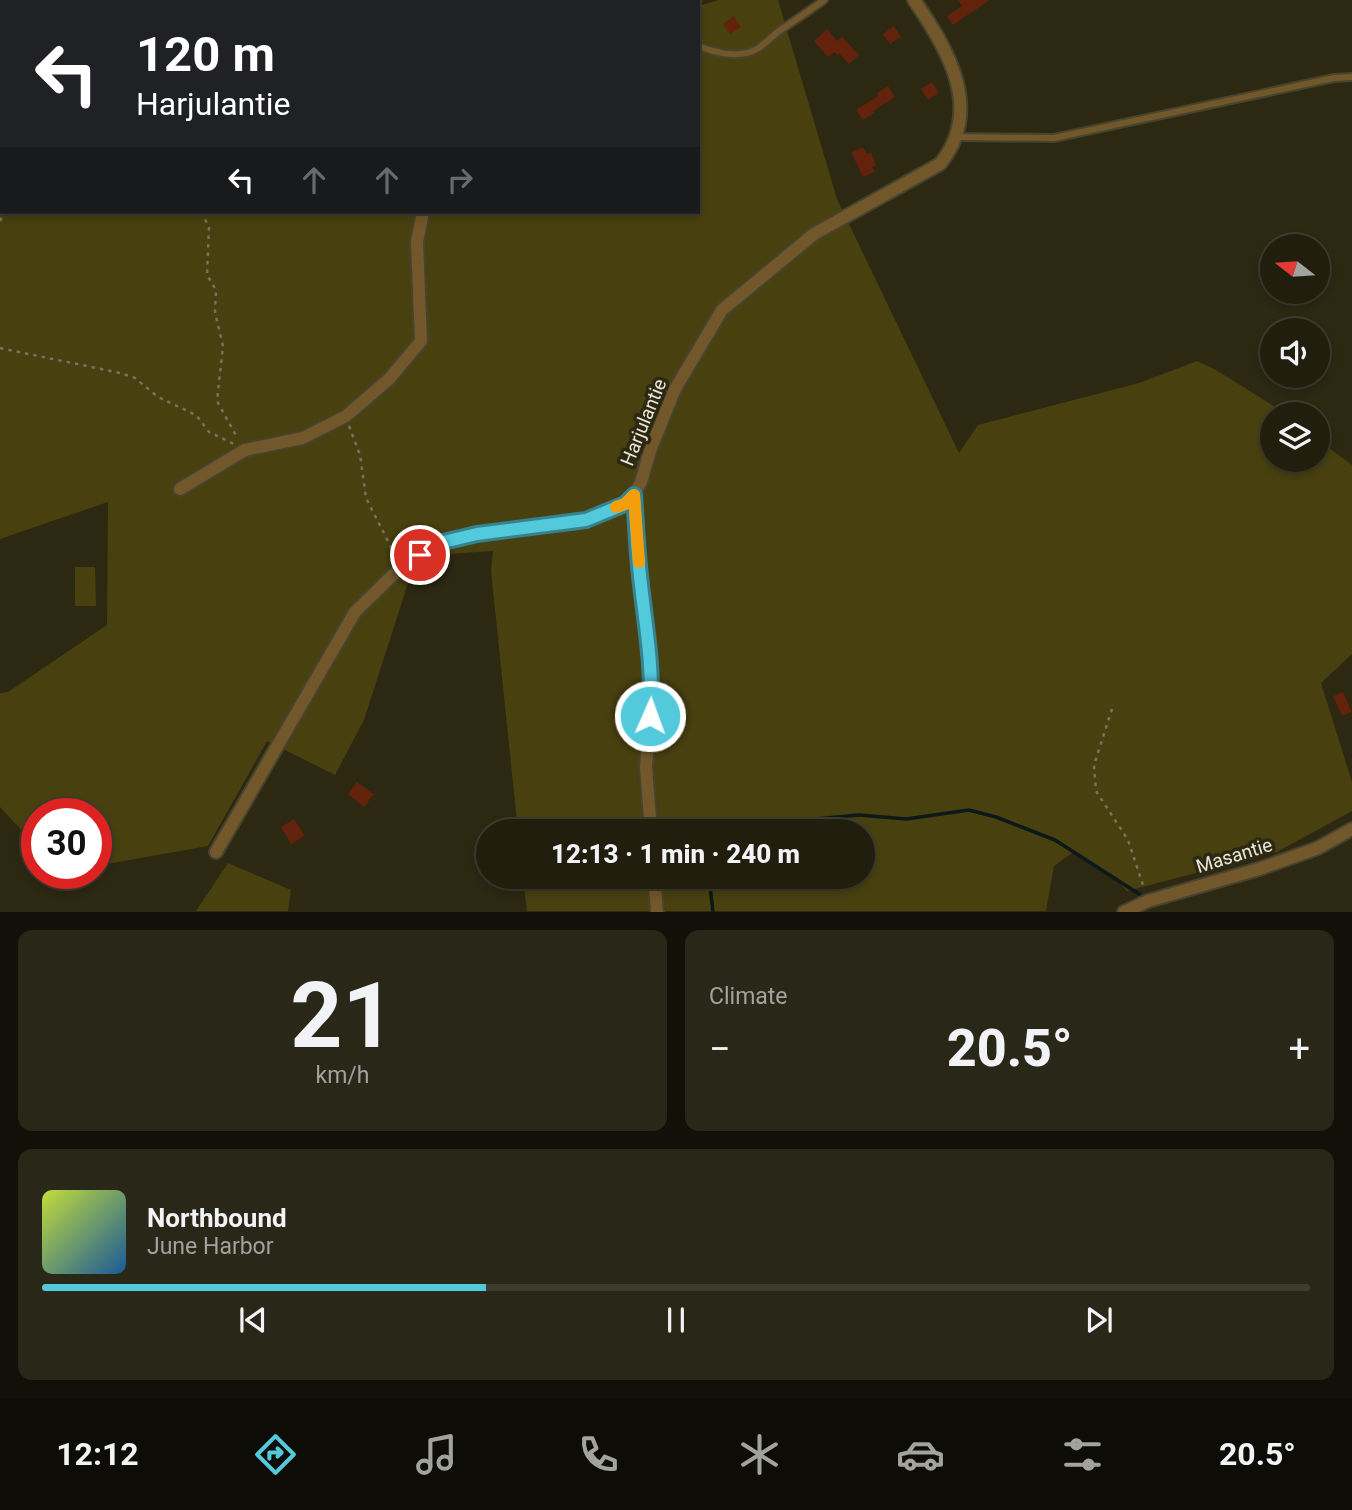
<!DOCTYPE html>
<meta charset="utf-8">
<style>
body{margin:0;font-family:Roboto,sans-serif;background:#292717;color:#f1f3f6;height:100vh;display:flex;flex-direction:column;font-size:26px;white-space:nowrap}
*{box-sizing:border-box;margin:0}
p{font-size:23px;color:#a2a29e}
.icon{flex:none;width:38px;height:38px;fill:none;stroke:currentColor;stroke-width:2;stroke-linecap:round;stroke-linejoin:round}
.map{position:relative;height:912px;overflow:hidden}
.details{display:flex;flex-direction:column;gap:18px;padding:18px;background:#121008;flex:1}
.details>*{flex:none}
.banner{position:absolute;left:0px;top:0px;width:700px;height:214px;box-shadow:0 4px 10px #0003,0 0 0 2px #3e3c2e;background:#202124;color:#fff;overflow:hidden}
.needle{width:46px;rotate:287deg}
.tools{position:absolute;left:1260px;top:234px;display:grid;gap:14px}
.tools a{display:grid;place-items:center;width:70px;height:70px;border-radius:50%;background:#211e0e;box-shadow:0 4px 10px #0003,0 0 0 2px #3e3c2e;font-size:35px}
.speed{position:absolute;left:21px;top:798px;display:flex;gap:14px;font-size:35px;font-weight:700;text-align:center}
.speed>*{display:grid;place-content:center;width:91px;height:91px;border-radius:50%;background:#211e0e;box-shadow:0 4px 10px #0003,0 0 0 2px #3e3c2e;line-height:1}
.speed .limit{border:10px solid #d22;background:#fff;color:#111}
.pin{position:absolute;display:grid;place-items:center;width:60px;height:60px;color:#fff;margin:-30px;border:4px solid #fff;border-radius:50%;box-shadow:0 2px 7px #0007}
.me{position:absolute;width:77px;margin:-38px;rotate:2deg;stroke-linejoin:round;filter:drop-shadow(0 0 5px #0008)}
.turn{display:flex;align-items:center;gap:24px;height:147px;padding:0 21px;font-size:32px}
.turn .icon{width:91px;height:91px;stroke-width:2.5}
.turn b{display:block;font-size:49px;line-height:60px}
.lanes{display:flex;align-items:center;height:66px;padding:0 21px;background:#0003;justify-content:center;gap:35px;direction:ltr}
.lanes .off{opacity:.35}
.big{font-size:52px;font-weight:800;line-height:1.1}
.details .widget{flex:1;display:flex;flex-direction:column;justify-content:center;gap:10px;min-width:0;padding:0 24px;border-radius:14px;background:#292717}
.details .dial{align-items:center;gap:0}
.dial b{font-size:91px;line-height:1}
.song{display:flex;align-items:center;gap:21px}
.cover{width:84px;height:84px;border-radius:10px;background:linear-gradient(135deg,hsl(70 70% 55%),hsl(210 70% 35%))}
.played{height:7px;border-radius:4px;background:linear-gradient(90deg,#53cadc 35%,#3e3c2e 35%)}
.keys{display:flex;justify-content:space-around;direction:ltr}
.heat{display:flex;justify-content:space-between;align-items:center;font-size:38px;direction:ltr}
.details .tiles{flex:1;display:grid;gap:18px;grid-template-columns:1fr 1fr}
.widget:last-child{grid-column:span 2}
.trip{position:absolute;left:476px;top:819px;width:399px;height:70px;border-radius:35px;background:#211e0e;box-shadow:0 4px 10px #0003,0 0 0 2px #3e3c2e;font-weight:800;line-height:70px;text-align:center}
.tabs{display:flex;height:112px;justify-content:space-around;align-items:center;background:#0d0c06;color:#a2a29e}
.tabs .icon{width:49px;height:49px}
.tabs .selected{color:#53cadc}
.tabs b{font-size:32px;color:#f1f3f6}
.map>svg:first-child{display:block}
.green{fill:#48400f}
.water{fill:#0b1919}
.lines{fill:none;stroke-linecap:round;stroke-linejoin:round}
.stream{stroke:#0b1919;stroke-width:3.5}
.building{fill:#62220b}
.service-casing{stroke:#46432e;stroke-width:10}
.minor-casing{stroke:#46432e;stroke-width:16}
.path{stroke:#75725f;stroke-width:2.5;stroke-dasharray:3.5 5;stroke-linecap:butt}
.service{stroke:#72572a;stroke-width:6}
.minor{stroke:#72572a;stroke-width:12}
.route-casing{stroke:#36838f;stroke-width:18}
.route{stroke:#53cadc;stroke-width:12}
.slow{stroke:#f59e0b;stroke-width:12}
.labels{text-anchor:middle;stroke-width:7;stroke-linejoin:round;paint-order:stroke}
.street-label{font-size:19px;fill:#e8e6d8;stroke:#2c2812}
</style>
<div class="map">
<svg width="1352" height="912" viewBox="0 0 1352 912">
<rect width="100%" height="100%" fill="#2c2812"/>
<!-- green -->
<g class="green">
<rect x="43" y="0" width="617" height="2"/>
<polygon points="719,0 778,0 837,199 959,453 978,425 1139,383 1197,361 1216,370 1277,408 1298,411 1299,415 1272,415 1272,460 1318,460 1318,440 1352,465 1352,654 1321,683 1352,782 1352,811 1277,852 1127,891 1112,875 1075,851 1054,866 1046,911 527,911 523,877 863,877 863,831 518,831 491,571 493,551 449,554 411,574 364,720 335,775 267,741 208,846 96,866 96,814 37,814 37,847 0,807 0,693 8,692 107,625 108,502 0,539 0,205 2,201 2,212 698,212 698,6"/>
<polygon points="75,567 95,567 96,606 75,606"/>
<polygon points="228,863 291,890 288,911 196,911"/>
</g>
<!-- water -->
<polygon class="water" points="0,0 43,0 43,2 2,2 2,168 0,172"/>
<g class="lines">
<!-- stream -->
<g class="stream">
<polyline points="745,831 761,824 859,815 906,819 969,810 996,817 1055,840 1139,894"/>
<polyline points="709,877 713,912"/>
</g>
</g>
<!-- building -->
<g class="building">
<polygon points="958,0 990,0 953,25 947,16 962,6"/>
<polygon points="734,16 741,27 730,34 723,24"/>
<polygon points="894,26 901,37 890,44 883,34"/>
<polygon points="827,29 837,41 842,37 859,55 849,64 839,53 837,55 835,52 828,57 814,41"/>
<polygon points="932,82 939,93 928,100 921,89"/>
<polygon points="888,86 895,97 873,111 874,113 863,120 856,110 878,96 877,93"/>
<polygon points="863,147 867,154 871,152 876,165 872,167 874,172 863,177 851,152"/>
<polygon points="1343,692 1352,712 1342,716 1333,696"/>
<polygon points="357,782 374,794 364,807 348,794"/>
<polygon points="294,819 305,836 291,844 281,827"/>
</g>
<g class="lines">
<defs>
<g id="service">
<path d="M 698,46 C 717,53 739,59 757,49 C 765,44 771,37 779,31 C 794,21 809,11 824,0"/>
<polyline points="957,137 1054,138 1334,78 1352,77"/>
</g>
<g id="minor">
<polyline points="495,0 495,2"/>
<polyline points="180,489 245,450 303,438 346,416 389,379 421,341 417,242 423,212"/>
<polyline points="634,495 640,576 652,691 646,767 651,831"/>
<path d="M 216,852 L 355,612 L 401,567 L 440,543 L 477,534 L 586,520 L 625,504 L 634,495 L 641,482 L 650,451 L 675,389 L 722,310 L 814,234 L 940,164 C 984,110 948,49 914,0"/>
<polyline points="654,877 657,912"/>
<polyline points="1124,912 1148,901 1259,869 1318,848 1352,829"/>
</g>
</defs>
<!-- service casing -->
<use href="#service" class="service-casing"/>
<!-- minor casing -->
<use href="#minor" class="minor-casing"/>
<!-- path -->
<g class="path">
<polyline points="55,0 56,2"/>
<polyline points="292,0 293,2"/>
<polyline points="0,179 2,180"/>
<polyline points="201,212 209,227 207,275 216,290 215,312 223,346 217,401 238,439"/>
<polyline points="0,221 4,212"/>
<polyline points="0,348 120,373 135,378 158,397 196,415 209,432 234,444"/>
<polyline points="349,426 360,455 366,498 396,557"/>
<polyline points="1112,709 1094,765 1096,791 1128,840 1144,888"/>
</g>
<!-- service -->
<use href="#service" class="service"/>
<!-- minor -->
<use href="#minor" class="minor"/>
</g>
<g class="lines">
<defs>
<path id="route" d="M 420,555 L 439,543 L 477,534 L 586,520 L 625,504 L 634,495 C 636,522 637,549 640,576 C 645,623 654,669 650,716"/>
</defs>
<!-- route casing -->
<use href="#route" class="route-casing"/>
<!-- route -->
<use href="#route" class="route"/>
<!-- slow -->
<polyline class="slow" points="616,507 625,504 634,495 639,562"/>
</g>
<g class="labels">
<!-- street labels -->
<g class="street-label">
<text transform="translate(643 422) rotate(-68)" y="7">Harjulantie</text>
<text transform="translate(1234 855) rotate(-17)" y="7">Masantie</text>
</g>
</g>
</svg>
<div class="tools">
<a><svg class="needle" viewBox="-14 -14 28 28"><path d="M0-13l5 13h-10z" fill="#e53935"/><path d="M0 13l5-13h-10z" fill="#a2a29e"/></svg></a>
<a><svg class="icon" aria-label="sound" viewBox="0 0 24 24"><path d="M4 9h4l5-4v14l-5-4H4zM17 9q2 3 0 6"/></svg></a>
<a><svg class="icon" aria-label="layers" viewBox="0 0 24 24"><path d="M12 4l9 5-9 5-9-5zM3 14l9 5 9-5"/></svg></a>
</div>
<div class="speed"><div class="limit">30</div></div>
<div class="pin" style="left:420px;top:555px;background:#d93025"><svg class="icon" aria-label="arrive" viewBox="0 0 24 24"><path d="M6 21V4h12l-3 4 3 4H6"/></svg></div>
<svg class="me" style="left:650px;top:716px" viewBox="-20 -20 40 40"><circle r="17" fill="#53cadc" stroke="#fff" stroke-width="3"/><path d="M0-11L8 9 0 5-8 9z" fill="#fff"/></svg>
<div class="trip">12:13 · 1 min · 240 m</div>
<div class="banner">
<div class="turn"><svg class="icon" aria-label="left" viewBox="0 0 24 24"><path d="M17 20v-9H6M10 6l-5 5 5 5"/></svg><div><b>120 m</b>Harjulantie</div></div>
<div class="lanes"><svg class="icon" aria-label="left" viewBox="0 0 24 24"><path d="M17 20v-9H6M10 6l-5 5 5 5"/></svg><svg class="icon off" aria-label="ahead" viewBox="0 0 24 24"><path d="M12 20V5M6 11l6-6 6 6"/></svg><svg class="icon off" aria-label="ahead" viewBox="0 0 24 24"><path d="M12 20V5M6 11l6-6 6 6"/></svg><svg class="icon off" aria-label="right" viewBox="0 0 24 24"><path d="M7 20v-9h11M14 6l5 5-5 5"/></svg></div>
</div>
</div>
<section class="details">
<div class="tiles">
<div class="widget dial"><b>21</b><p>km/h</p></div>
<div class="widget"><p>Climate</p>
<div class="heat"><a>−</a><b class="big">20.5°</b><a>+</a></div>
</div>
<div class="widget">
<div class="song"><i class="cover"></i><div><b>Northbound</b><p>June Harbor</p></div></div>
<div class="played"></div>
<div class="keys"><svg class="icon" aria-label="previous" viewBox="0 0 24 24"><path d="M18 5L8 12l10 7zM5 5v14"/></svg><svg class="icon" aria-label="pause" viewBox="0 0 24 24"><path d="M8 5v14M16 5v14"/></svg><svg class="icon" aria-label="next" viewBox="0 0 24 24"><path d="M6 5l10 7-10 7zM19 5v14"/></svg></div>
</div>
</div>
</section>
<nav class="tabs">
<b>12:12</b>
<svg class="icon selected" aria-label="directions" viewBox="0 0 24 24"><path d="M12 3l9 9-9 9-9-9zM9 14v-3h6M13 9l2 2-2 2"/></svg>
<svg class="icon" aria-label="music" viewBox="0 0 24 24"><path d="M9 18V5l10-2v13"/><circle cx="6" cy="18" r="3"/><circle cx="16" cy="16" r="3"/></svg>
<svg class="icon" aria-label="phone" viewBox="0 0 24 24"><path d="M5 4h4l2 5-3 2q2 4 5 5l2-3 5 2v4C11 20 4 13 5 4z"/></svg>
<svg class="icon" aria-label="climate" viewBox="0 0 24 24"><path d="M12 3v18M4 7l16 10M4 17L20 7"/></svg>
<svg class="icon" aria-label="car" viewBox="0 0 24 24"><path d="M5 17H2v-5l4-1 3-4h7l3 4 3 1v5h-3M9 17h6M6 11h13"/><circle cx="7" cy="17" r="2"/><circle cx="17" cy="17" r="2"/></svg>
<svg class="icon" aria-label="filters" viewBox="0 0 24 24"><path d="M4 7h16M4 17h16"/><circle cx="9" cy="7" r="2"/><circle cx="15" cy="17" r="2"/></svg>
<b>20.5°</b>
</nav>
